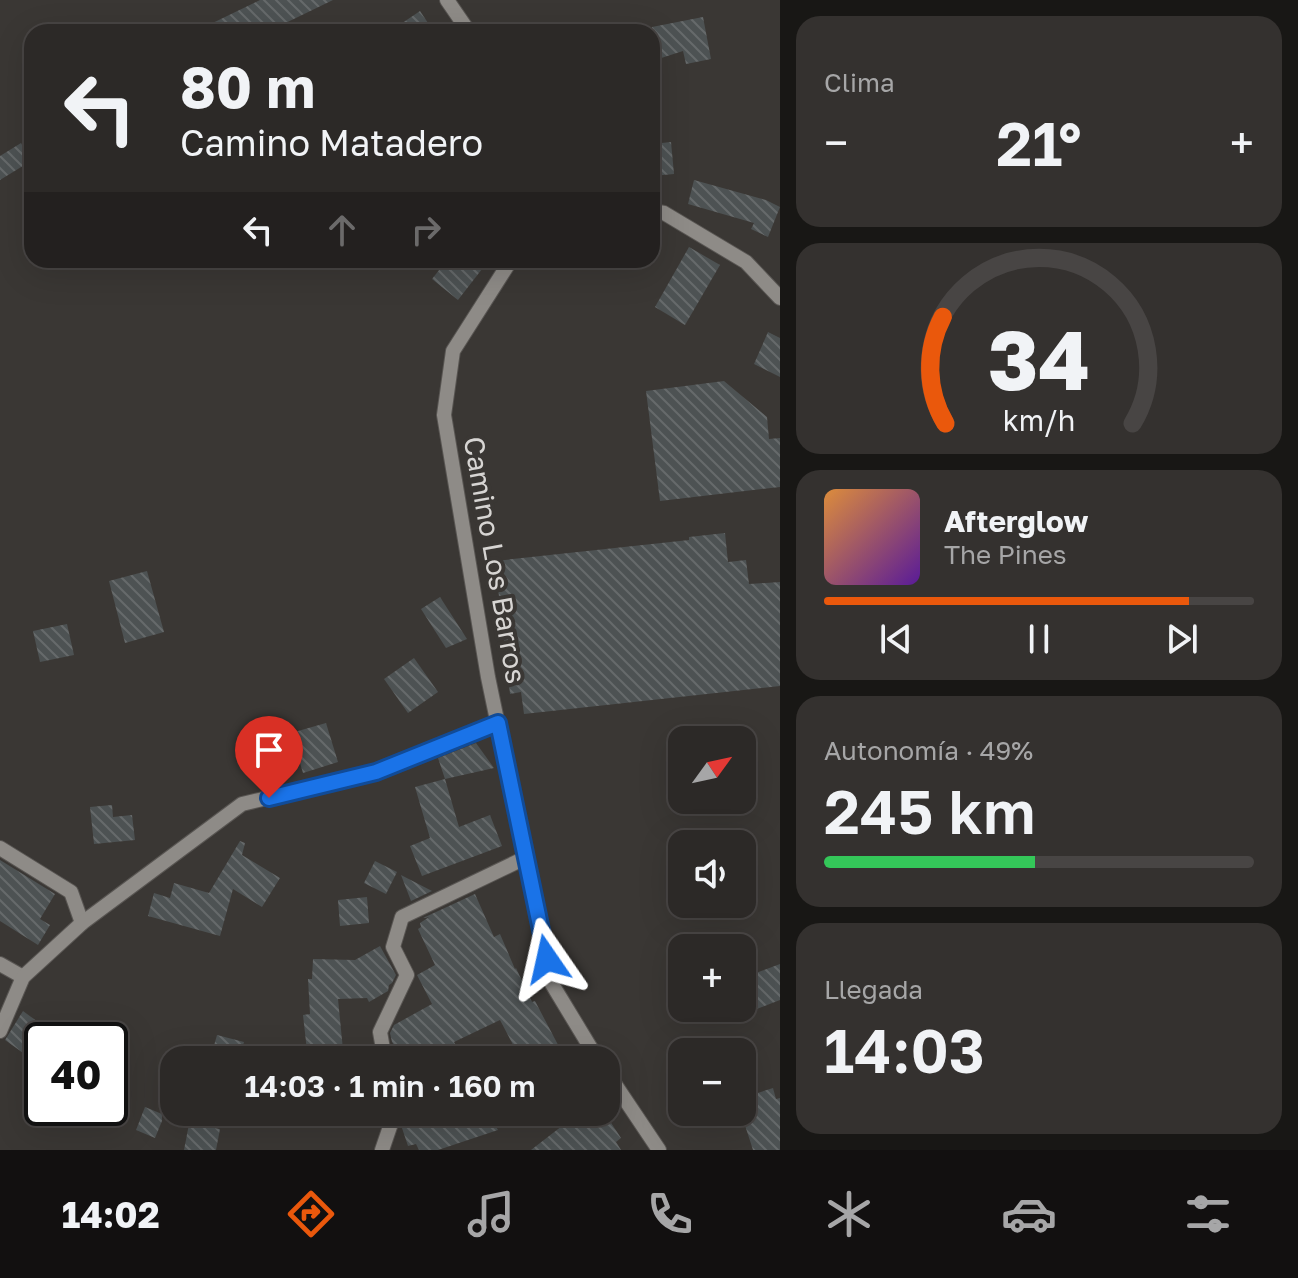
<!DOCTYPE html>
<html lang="es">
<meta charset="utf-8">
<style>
body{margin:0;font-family:"Golos Text",sans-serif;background:#34312f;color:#f1f3f6;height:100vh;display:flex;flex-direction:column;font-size:30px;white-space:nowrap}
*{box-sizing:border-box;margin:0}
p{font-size:26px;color:#a6a6a7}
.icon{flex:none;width:44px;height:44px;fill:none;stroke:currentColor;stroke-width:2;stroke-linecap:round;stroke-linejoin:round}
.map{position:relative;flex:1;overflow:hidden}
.drawer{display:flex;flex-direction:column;gap:16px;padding:16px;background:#181715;width:518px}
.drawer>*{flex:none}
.top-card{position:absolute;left:24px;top:24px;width:636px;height:244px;border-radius:24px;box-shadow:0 8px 32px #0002,0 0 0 2px #484544;background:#2c2927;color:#f1f3f6;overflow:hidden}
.needle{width:52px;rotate:57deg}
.buttons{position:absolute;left:668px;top:726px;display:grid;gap:16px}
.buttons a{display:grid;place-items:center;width:88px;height:88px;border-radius:16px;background:#2c2927;box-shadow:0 8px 32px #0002,0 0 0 2px #484544;font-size:40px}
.speed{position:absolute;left:24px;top:1022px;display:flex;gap:16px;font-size:40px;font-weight:700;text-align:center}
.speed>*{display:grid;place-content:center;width:104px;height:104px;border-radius:50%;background:#2c2927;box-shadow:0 8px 32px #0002,0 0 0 2px #484544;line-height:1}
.speed .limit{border:4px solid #111;border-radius:12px;background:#fff;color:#111}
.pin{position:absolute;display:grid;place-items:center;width:68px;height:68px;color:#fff;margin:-82px -34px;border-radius:50% 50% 50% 0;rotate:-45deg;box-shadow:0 0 8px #0007}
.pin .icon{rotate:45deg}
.me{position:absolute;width:88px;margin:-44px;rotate:349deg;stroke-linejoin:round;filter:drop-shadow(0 0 6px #0008)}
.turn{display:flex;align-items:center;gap:28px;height:168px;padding:0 24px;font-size:36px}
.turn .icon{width:104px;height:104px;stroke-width:2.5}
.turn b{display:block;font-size:56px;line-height:68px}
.lanes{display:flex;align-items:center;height:76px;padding:0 24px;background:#0003;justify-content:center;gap:40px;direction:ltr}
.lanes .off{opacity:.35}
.big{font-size:60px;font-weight:600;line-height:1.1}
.drawer .widget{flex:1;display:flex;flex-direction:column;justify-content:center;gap:12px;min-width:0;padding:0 28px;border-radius:24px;background:#34312f}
.drawer .dial{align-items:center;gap:0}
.dial svg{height:208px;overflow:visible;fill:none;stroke:#484544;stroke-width:7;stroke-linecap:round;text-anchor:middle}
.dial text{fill:#f1f3f6;stroke:none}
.song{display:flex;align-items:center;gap:24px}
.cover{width:96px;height:96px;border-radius:12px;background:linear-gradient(135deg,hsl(30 70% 55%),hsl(270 70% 35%))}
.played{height:8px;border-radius:4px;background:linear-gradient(90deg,#ea580c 85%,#484544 85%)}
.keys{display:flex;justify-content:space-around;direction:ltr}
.heat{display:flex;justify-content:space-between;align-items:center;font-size:44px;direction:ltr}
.charge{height:12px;border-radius:6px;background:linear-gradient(90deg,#34c759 49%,#484544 0)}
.trip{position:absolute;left:160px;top:1046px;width:460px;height:80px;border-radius:24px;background:#2c2927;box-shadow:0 8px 32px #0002,0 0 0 2px #484544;font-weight:600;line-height:80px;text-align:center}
.dock{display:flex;height:128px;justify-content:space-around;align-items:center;background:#121010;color:#a6a6a7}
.dock .icon{width:56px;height:56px}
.dock .active{color:#ea580c}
.dock b{font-size:36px;color:#f1f3f6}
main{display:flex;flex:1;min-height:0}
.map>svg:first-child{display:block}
.building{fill:url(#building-back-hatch)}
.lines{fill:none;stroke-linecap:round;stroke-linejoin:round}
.minor-casing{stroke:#585552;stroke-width:16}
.minor{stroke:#8e8b87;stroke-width:14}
.route-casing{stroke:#114b97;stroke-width:20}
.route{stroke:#1a73e8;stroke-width:14}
.labels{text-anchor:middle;stroke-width:8;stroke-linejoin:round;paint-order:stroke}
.street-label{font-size:28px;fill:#d7d5d3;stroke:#3a3734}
</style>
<main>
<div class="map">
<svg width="780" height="1150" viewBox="0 0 780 1150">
<defs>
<pattern id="building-back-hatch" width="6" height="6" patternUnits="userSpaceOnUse" patternTransform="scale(2)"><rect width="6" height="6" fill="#4d5253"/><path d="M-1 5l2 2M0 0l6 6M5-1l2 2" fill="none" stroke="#666a6b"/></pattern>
</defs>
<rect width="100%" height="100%" fill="#3a3734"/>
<!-- building -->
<g class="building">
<polygon points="260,0 333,0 267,32 194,32"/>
<polygon points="420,11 434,32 389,32"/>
<polygon points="703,17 711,59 686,64 683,51 652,61 652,27"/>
<polygon points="671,142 674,174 652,176 652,144"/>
<polygon points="21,143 31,161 0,180 0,156"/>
<polygon points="694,180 766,200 780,207 768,237 751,229 754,223 688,204"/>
<polygon points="689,247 720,265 685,325 655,307"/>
<polygon points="447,260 489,260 458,300 432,279"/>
<polygon points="768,332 780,338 780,377 754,364"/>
<polygon points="724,381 767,417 769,439 780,438 780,487 660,501 646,391"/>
<polygon points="725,533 728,562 746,560 749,584 780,582 780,686 524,714 521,692 510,694 495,561 689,540 689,537"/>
<polygon points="147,571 164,632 125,643 109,581"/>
<polygon points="440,597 467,639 446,648 421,609"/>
<polygon points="67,624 74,655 40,662 33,631"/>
<polygon points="414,658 438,692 408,713 384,679"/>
<polygon points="326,723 338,762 303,773 291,733"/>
<polygon points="476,743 494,768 445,779 438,758"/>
<polygon points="445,779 459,827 490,815 502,846 422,876 410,846 430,838 415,787"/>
<polygon points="112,805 113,817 132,815 135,840 94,844 90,807"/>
<polygon points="240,841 245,843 242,855 280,878 262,907 233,889 220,936 148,916 154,893 170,898 174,883 209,893"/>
<polygon points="0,860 55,894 40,919 50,925 38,945 0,921"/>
<polygon points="375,861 397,872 386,894 364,883"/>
<polygon points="401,875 432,891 411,901"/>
<polygon points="475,894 494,937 500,934 515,969 516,968 532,1002 535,1001 566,1060 521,1060 500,1020 454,1042 464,1060 403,1060 392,1042 390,1033 394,1025 432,1004 417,975 435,965 418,929 421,927 420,923 429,917 423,918"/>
<polygon points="367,897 369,923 340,926 338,900"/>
<polygon points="380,946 396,975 392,983 389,985 388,991 369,1002 367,998 338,999 344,1060 308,1060 303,1015 310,1014 308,979 312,979 313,959 355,960"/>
<polygon points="780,964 780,1000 754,1010 742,978"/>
<polygon points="23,1011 46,1028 26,1055 5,1040"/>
<polygon points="217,1035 244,1042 239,1060 210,1060"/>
<polygon points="773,1088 776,1099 780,1098 780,1150 753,1150 741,1113 753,1109 748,1096"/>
<polygon points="145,1107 162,1114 162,1121 155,1138 136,1130"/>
<polygon points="425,1112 435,1112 438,1122 454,1112 487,1112 498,1130 438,1150 419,1150 416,1144 408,1146 401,1125 411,1122 410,1117"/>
<polygon points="580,1112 604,1112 621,1138 616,1142 621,1150 531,1150"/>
<polygon points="189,1124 220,1129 216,1150 184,1150"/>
</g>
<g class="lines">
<defs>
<g id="minor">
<polyline points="447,0 469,32"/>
<polyline points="652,211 664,213 746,262 780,298"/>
<polyline points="511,260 453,351 444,415 488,677 552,984 598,1060"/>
<polyline points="0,848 71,892 82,923"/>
<polyline points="0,964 23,977"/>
<polyline points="0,1031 23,977 82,923 242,804 376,772 498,723"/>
<polyline points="385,1060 380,1032 407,975 393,947 402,917 527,857"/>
<polyline points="606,1071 659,1150"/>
<polyline points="382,1150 395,1112"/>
</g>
</defs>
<!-- minor casing -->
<use href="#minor" class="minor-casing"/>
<!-- minor -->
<use href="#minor" class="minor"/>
</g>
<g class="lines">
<defs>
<polyline id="route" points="269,798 376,772 498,723 547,959"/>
</defs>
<!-- route casing -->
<use href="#route" class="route-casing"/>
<!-- route -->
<use href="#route" class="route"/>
</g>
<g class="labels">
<!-- street labels -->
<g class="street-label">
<text transform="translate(495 560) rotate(80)" y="10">Camino Los Barros</text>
</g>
</g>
</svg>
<div class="buttons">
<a><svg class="needle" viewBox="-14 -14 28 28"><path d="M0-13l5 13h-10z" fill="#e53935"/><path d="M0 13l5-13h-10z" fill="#a6a6a7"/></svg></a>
<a><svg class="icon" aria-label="sound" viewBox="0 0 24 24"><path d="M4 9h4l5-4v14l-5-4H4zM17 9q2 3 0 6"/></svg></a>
<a>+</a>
<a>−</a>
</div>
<div class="speed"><div class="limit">40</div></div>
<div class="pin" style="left:269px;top:798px;background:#d93025"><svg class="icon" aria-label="arrive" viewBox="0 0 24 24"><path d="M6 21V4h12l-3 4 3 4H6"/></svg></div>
<svg class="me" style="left:547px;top:959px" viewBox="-20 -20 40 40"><path d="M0-17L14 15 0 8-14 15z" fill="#1a73e8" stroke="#fff" stroke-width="4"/></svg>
<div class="trip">14:03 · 1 min · 160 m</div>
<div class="top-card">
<div class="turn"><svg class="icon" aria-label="left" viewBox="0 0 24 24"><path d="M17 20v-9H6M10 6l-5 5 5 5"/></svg><div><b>80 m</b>Camino Matadero</div></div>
<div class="lanes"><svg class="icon" aria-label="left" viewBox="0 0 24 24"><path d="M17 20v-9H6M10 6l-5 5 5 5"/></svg><svg class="icon off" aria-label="ahead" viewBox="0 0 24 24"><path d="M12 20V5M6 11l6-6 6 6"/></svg><svg class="icon off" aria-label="right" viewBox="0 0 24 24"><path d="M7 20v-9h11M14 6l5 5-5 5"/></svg></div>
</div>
</div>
<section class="drawer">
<div class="widget"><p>Clima</p>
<div class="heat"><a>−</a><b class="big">21°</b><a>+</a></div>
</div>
<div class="widget dial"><svg viewBox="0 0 100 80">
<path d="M14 69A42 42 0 1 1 86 69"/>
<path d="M14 69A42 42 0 0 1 13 28" stroke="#ea580c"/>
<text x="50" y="56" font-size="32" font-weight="700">34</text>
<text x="50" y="72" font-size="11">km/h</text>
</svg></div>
<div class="widget">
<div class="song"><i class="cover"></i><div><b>Afterglow</b><p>The Pines</p></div></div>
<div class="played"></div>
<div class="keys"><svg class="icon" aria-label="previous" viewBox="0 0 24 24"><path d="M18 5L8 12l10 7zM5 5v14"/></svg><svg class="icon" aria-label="pause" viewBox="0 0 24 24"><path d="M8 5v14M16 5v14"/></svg><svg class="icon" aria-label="next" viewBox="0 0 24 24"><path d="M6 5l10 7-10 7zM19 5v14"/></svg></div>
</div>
<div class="widget"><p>Autonomía · 49%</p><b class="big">245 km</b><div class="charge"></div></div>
<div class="widget"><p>Llegada</p><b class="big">14:03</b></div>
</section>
</main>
<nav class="dock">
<b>14:02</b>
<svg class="icon active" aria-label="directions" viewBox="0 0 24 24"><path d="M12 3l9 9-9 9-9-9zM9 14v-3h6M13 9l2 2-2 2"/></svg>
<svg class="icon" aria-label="music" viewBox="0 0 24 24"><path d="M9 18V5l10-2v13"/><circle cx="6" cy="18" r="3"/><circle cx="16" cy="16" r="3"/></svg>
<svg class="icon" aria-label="phone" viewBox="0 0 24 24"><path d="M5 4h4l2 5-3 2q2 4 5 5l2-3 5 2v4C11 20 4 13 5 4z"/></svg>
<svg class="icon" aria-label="climate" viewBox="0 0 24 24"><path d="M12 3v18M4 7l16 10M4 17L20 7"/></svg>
<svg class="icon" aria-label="car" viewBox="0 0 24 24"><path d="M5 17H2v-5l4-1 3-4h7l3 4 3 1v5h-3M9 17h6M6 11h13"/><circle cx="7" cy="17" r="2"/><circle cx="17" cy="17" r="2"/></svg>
<svg class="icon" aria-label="filters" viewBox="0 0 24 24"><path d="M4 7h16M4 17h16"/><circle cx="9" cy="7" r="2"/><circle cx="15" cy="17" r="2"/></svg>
</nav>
